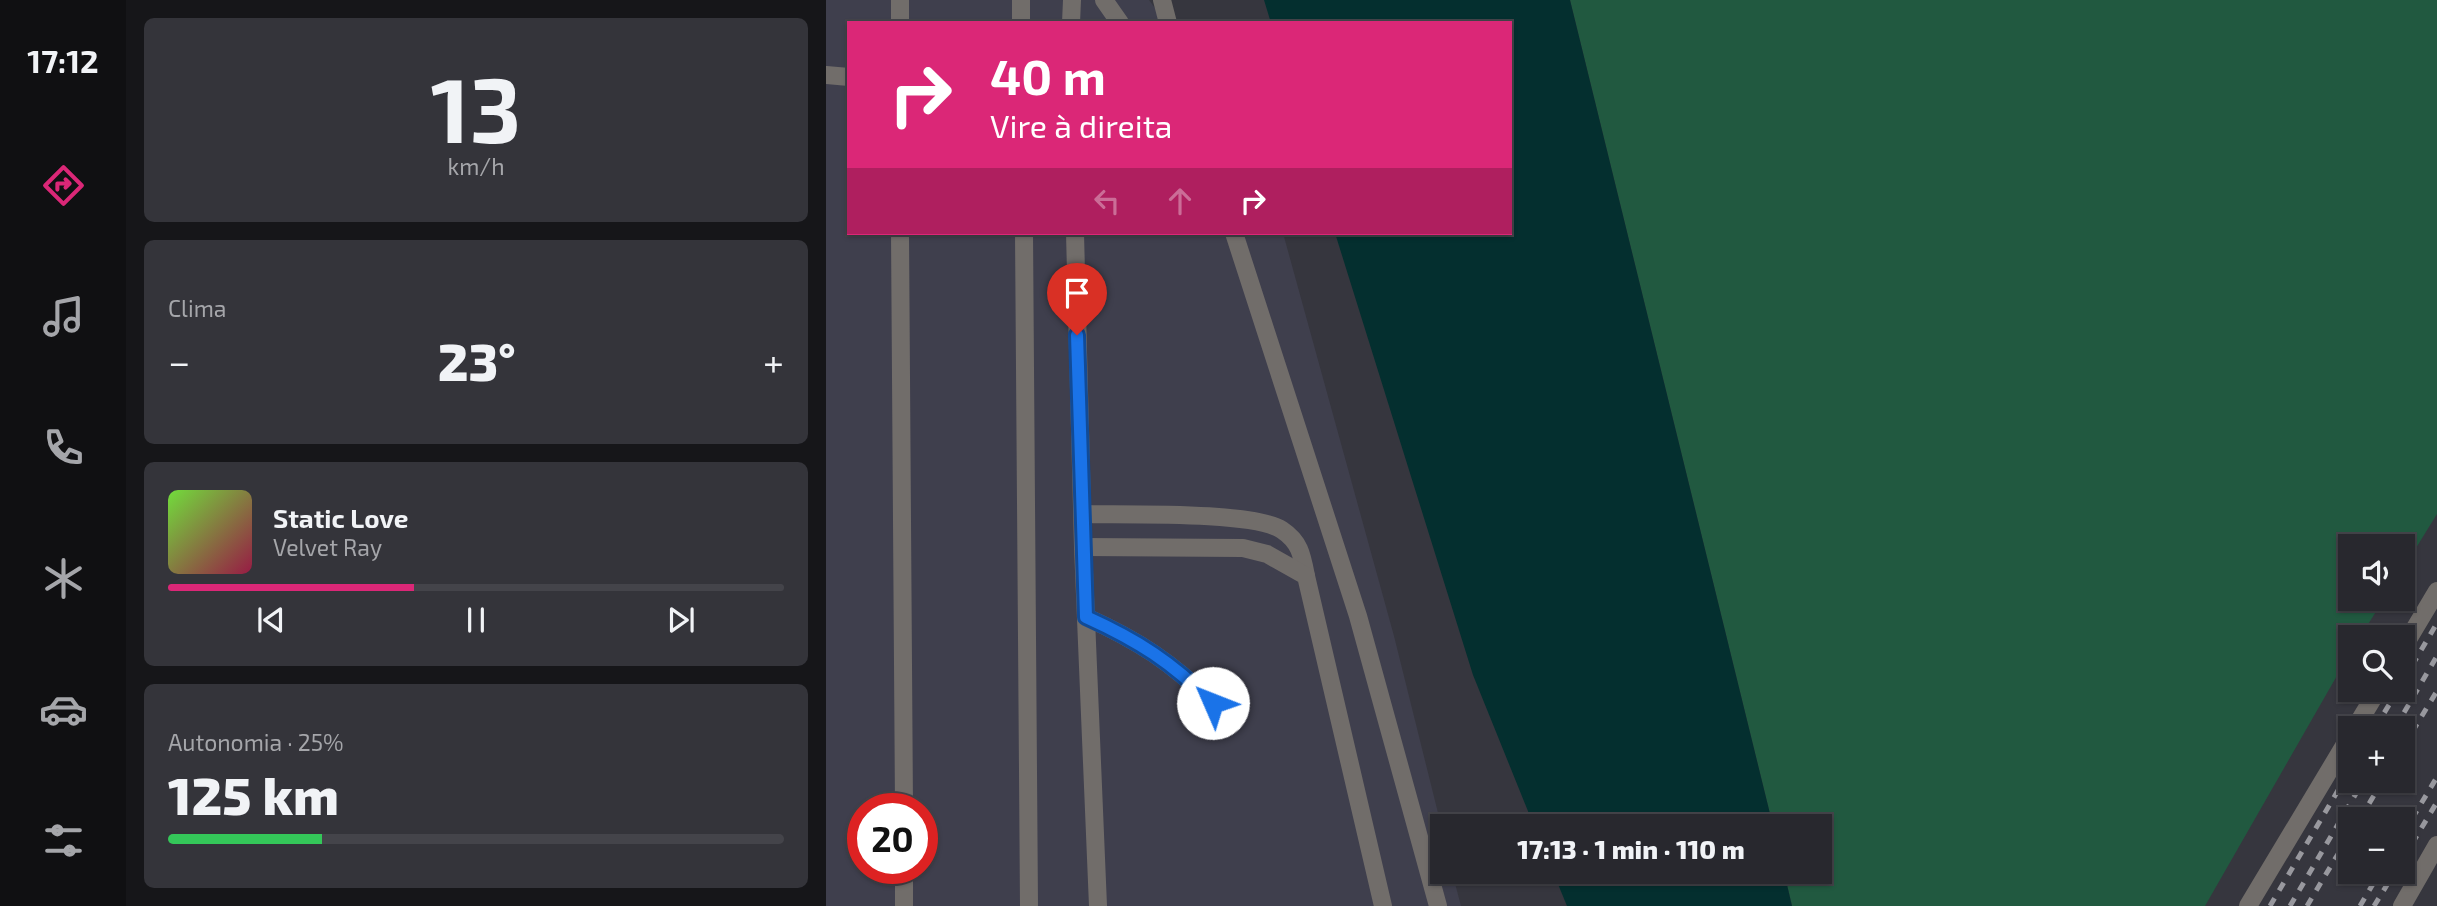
<!DOCTYPE html>
<html lang="pt">
<meta charset="utf-8">
<style>
body{margin:0;font-family:"Exo 2",sans-serif;background:#34343a;color:#f1f3f6;height:100vh;display:flex;flex-direction:column;font-size:26px;white-space:nowrap}
*{box-sizing:border-box;margin:0}
p{font-size:23px;color:#a5a6aa}
.icon{flex:none;width:38px;height:38px;fill:none;stroke:currentColor;stroke-width:2;stroke-linecap:round;stroke-linejoin:round}
.map{position:relative;flex:1;overflow:hidden}
.drawer{display:flex;flex-direction:column;gap:18px;padding:18px;background:#161619;width:700px}
.drawer>*{flex:none}
.banner{position:absolute;left:21px;top:21px;width:665px;height:214px;border-radius:0px;box-shadow:0 2px 5px #0004,0 0 0 2px #44444a;background:#db2777;color:#fff;overflow:hidden}
.fabs{position:absolute;left:1512px;top:534px;display:grid;gap:14px}
.fabs a{display:grid;place-items:center;width:77px;height:77px;border-radius:0px;background:#28282e;box-shadow:0 2px 5px #0004,0 0 0 2px #44444a;font-size:35px}
.speed{position:absolute;left:21px;top:793px;display:flex;gap:14px;font-size:35px;font-weight:700;text-align:center}
.speed>*{display:grid;place-content:center;width:91px;height:91px;border-radius:50%;background:#28282e;box-shadow:0 2px 5px #0004,0 0 0 2px #44444a;line-height:1}
.speed .limit{border:10px solid #d22;background:#fff;color:#111}
.pin{position:absolute;display:grid;place-items:center;width:60px;height:60px;color:#fff;margin:-72px -30px;border-radius:50% 50% 50% 0;rotate:-45deg;box-shadow:0 0 7px #0007}
.pin .icon{rotate:45deg}
.me{position:absolute;width:77px;margin:-38px;rotate:314deg;stroke-linejoin:round;filter:drop-shadow(0 0 5px #0008)}
.turn{display:flex;align-items:center;gap:24px;height:147px;padding:0 28px;font-size:32px}
.turn .icon{width:91px;height:91px;stroke-width:2.5}
.turn b{display:block;font-size:49px;line-height:60px}
.lanes{display:flex;align-items:center;height:66px;padding:0 28px;background:#0003;justify-content:center;gap:35px;direction:ltr}
.lanes .off{opacity:.35}
.big{font-size:52px;font-weight:800;line-height:1.1}
.drawer .card{flex:1;display:flex;flex-direction:column;justify-content:center;gap:10px;min-width:0;padding:0 24px;border-radius:10px;background:#34343a}
.drawer .dial{align-items:center;gap:0}
.dial b{font-size:91px;line-height:1}
.song{display:flex;align-items:center;gap:21px}
.cover{width:84px;height:84px;border-radius:10px;background:linear-gradient(135deg,hsl(100 70% 55%),hsl(340 70% 35%))}
.played{height:7px;border-radius:4px;background:linear-gradient(90deg,#db2777 40%,#44444a 40%)}
.keys{display:flex;justify-content:space-around;direction:ltr}
.heat{display:flex;justify-content:space-between;align-items:center;font-size:38px;direction:ltr}
.charge{height:10px;border-radius:5px;background:linear-gradient(90deg,#34c759 25%,#44444a 0)}
.trip{position:absolute;left:604px;top:814px;width:402px;height:70px;border-radius:0px;background:#28282e;box-shadow:0 2px 5px #0004,0 0 0 2px #44444a;font-weight:800;line-height:70px;text-align:center}
main{display:flex;flex:1;min-height:0}
.dock{display:flex;flex-direction:column;width:126px;justify-content:space-around;align-items:center;background:#101012;color:#a5a6aa}
.dock .icon{width:49px;height:49px}
.dock .active{color:#db2777}
.dock b{font-size:32px;color:#f1f3f6}
.map>svg:first-child{display:block}
.built{fill:#3f3f4d;fill-rule:evenodd}
.green{fill:#215940}
.water{fill:#042f2f}
.lines{fill:none;stroke-linecap:round;stroke-linejoin:round}
.minor{stroke:#716d6a;stroke-width:18}
.rail{stroke:#98989e;stroke-width:5;stroke-dasharray:9 9;stroke-linecap:butt}
.route-casing{stroke:#114b97;stroke-width:18}
.route{stroke:#1a73e8;stroke-width:12}
</style>
<main>
<nav class="dock">
<b>17:12</b>
<svg class="icon active" aria-label="directions" viewBox="0 0 24 24"><path d="M12 3l9 9-9 9-9-9zM9 14v-3h6M13 9l2 2-2 2"/></svg>
<svg class="icon" aria-label="music" viewBox="0 0 24 24"><path d="M9 18V5l10-2v13"/><circle cx="6" cy="18" r="3"/><circle cx="16" cy="16" r="3"/></svg>
<svg class="icon" aria-label="phone" viewBox="0 0 24 24"><path d="M5 4h4l2 5-3 2q2 4 5 5l2-3 5 2v4C11 20 4 13 5 4z"/></svg>
<svg class="icon" aria-label="climate" viewBox="0 0 24 24"><path d="M12 3v18M4 7l16 10M4 17L20 7"/></svg>
<svg class="icon" aria-label="car" viewBox="0 0 24 24"><path d="M5 17H2v-5l4-1 3-4h7l3 4 3 1v5h-3M9 17h6M6 11h13"/><circle cx="7" cy="17" r="2"/><circle cx="17" cy="17" r="2"/></svg>
<svg class="icon" aria-label="filters" viewBox="0 0 24 24"><path d="M4 7h16M4 17h16"/><circle cx="9" cy="7" r="2"/><circle cx="15" cy="17" r="2"/></svg>
</nav>
<section class="drawer">
<div class="card dial"><b>13</b><p>km/h</p></div>
<div class="card"><p>Clima</p>
<div class="heat"><a>−</a><b class="big">23°</b><a>+</a></div>
</div>
<div class="card">
<div class="song"><i class="cover"></i><div><b>Static Love</b><p>Velvet Ray</p></div></div>
<div class="played"></div>
<div class="keys"><svg class="icon" aria-label="previous" viewBox="0 0 24 24"><path d="M18 5L8 12l10 7zM5 5v14"/></svg><svg class="icon" aria-label="pause" viewBox="0 0 24 24"><path d="M8 5v14M16 5v14"/></svg><svg class="icon" aria-label="next" viewBox="0 0 24 24"><path d="M6 5l10 7-10 7zM19 5v14"/></svg></div>
</div>
<div class="card"><p>Autonomia · 25%</p><b class="big">125 km</b><div class="charge"></div></div>
</section>
<div class="map">
<svg width="1611" height="906" viewBox="0 0 1611 906">
<rect width="100%" height="100%" fill="#36363e"/>
<!-- built -->
<path class="built" d="M 0,0 L 323,0 L 340,23 L 23,23 L 23,233 L 457,233 L 568,636 L 616,829 L 616,872 L 626,872 L 635,906 L 0,906 ZM 37,808 L 96,808 L 96,868 L 37,868 Z"/>
<!-- green -->
<polygon class="green" points="744,0 1611,0 1611,514 1577,569 1577,546 1524,546 1524,598 1558,599 1534,637 1524,637 1524,653 1379,906 966,906 958,872 994,872 994,826 947,826"/>
<!-- water -->
<g class="water">
<polygon points="438,0 744,0 947,826 708,826 647,675 509,233 684,233 684,23 445,23"/>
<polygon points="727,872 958,872 966,906 741,906"/>
</g>
<g class="lines">
<!-- minor -->
<g class="minor">
<polyline points="195,0 195,23"/>
<polyline points="278,0 294,23"/>
<polyline points="336,0 342,23"/>
<polyline points="74,23 74,0"/>
<polyline points="245,23 246,0"/>
<polyline points="0,75 23,77"/>
<polyline points="74,233 78,808"/>
<polyline points="198,233 203,906"/>
<polyline points="249,233 257,547 272,906"/>
<polyline points="408,233 532,616 612,906"/>
<path d="M 257,514 C 296,515 428,511 456,530 C 474,542 476,555 480,576"/>
<polyline points="257,547 417,548 441,554 480,576 557,906"/>
<path d="M 260,617 C 313,641 345,662 387,703"/>
<polyline points="1577,648 1611,591"/>
<polyline points="1529,728 1552,690"/>
<polyline points="78,868 78,906"/>
<polyline points="1422,906 1524,736"/>
<polyline points="1576,906 1611,845"/>
</g>
<!-- rail -->
<g class="rail">
<polyline points="1577,681 1611,623"/>
<polyline points="1549,728 1572,690"/>
<polyline points="1569,728 1611,656"/>
<polyline points="1577,747 1611,691"/>
<polyline points="1534,819 1557,780"/>
<polyline points="1577,834 1611,777"/>
<polyline points="1577,859 1611,802"/>
<polyline points="1444,906 1524,770"/>
<polyline points="1464,906 1538,780"/>
<polyline points="1481,906 1524,834"/>
<polyline points="1534,906 1554,872"/>
<polyline points="1548,906 1569,872"/>
</g>
</g>
<g class="lines">
<defs>
<path id="route" d="M 251,335 L 260,617 C 313,641 345,662 387,703"/>
</defs>
<!-- route casing -->
<use href="#route" class="route-casing"/>
<!-- route -->
<use href="#route" class="route"/>
</g>
</svg>
<div class="fabs">
<a><svg class="icon" aria-label="sound" viewBox="0 0 24 24"><path d="M4 9h4l5-4v14l-5-4H4zM17 9q2 3 0 6"/></svg></a>
<a><svg class="icon" aria-label="search" viewBox="0 0 24 24"><circle cx="10" cy="10" r="6"/><path d="M15 15l6 6"/></svg></a>
<a>+</a>
<a>−</a>
</div>
<div class="speed"><div class="limit">20</div></div>
<div class="pin" style="left:251px;top:335px;background:#d93025"><svg class="icon" aria-label="arrive" viewBox="0 0 24 24"><path d="M6 21V4h12l-3 4 3 4H6"/></svg></div>
<svg class="me" style="left:387px;top:703px" viewBox="-20 -20 40 40"><circle r="19" fill="#fff"/><path d="M0-13L10 11 0 6-10 11z" fill="#1a73e8"/></svg>
<div class="trip">17:13 · 1 min · 110 m</div>
<div class="banner">
<div class="turn"><svg class="icon" aria-label="right" viewBox="0 0 24 24"><path d="M7 20v-9h11M14 6l5 5-5 5"/></svg><div><b>40 m</b>Vire à direita</div></div>
<div class="lanes"><svg class="icon off" aria-label="left" viewBox="0 0 24 24"><path d="M17 20v-9H6M10 6l-5 5 5 5"/></svg><svg class="icon off" aria-label="ahead" viewBox="0 0 24 24"><path d="M12 20V5M6 11l6-6 6 6"/></svg><svg class="icon" aria-label="right" viewBox="0 0 24 24"><path d="M7 20v-9h11M14 6l5 5-5 5"/></svg></div>
</div>
</div>
</main>
